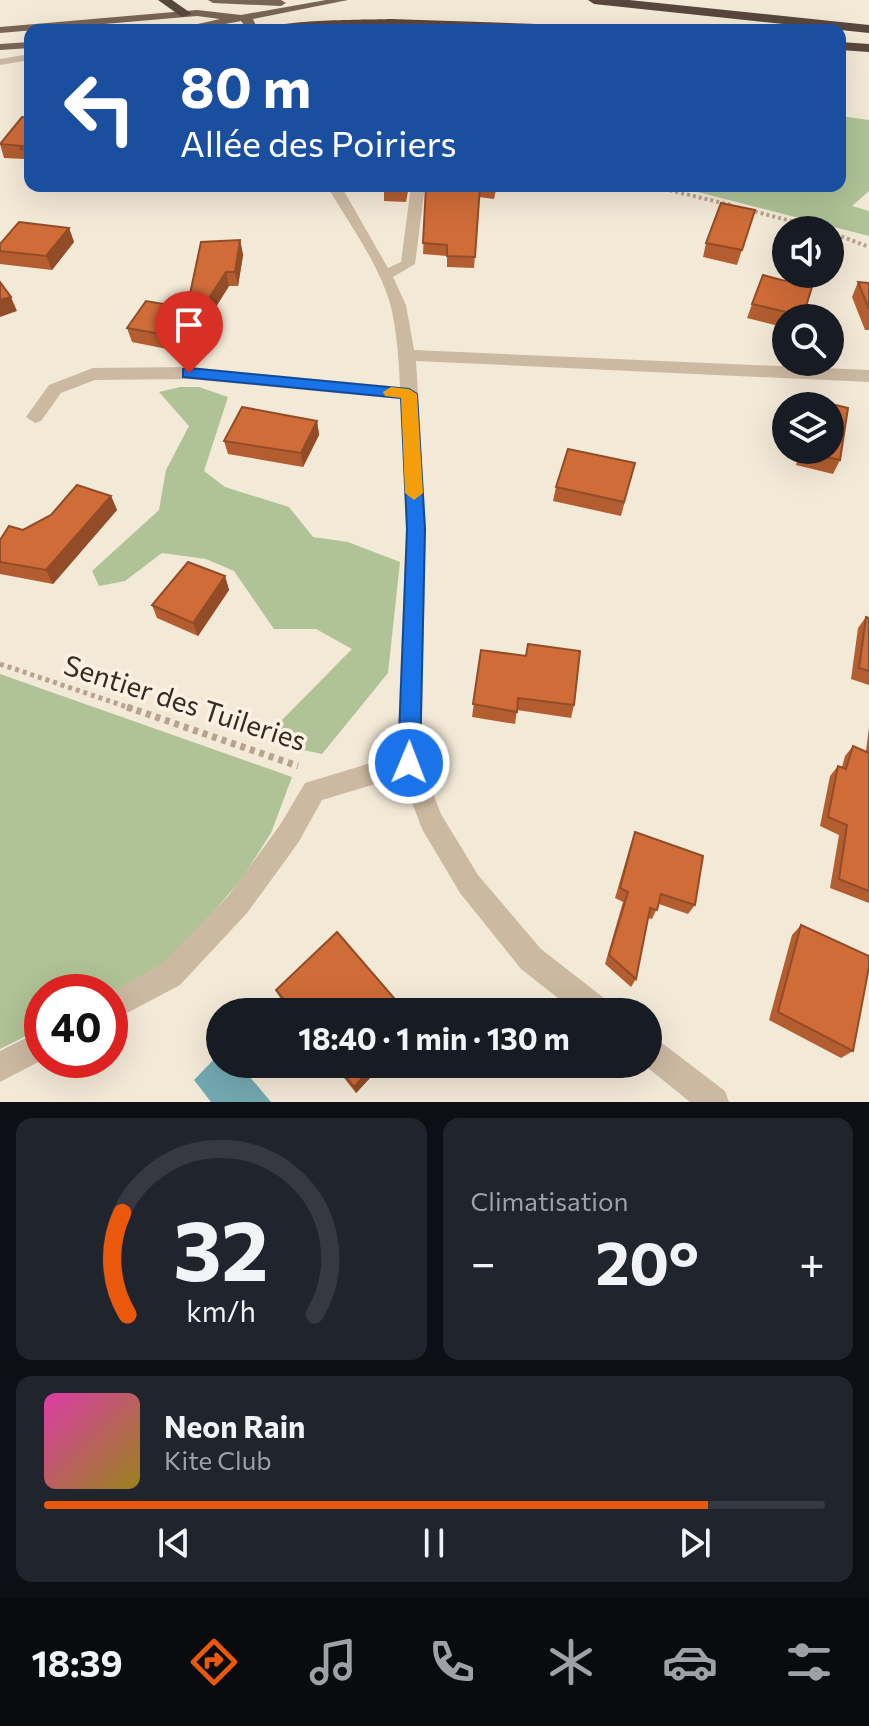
<!DOCTYPE html>
<html lang="fr">
<meta charset="utf-8">
<style>
body{margin:0;font-family:Commissioner,sans-serif;background:#20242c;color:#f1f3f6;height:100vh;display:flex;flex-direction:column;font-size:30px;white-space:nowrap}
*{box-sizing:border-box;margin:0}
p{font-size:26px;color:#9ea1a6}
.icon{flex:none;width:44px;height:44px;fill:none;stroke:currentColor;stroke-width:2;stroke-linecap:round;stroke-linejoin:round}
.map{position:relative;height:1102px;overflow:hidden}
.side{display:flex;flex-direction:column;gap:16px;padding:16px;background:#0d0f14;flex:1}
.side>*{flex:none}
.banner{position:absolute;left:24px;top:24px;width:822px;height:168px;border-radius:16px;box-shadow:0 8px 32px #0002;background:#1a4fa0;color:#fff;overflow:hidden}
.fabs{position:absolute;left:772px;top:216px;display:grid;gap:16px}
.fabs a{display:grid;place-items:center;width:72px;height:72px;border-radius:50%;background:#171b24;box-shadow:0 8px 32px #0002;font-size:40px}
.speed{position:absolute;left:24px;top:974px;display:flex;gap:16px;font-size:40px;font-weight:700;text-align:center}
.speed>*{display:grid;place-content:center;width:104px;height:104px;border-radius:50%;background:#171b24;box-shadow:0 8px 32px #0002;line-height:1}
.speed .limit{border:12px solid #d22;background:#fff;color:#111}
.pin{position:absolute;display:grid;place-items:center;width:68px;height:68px;color:#fff;margin:-82px -34px;border-radius:50% 50% 50% 0;rotate:-45deg;box-shadow:0 0 8px #0007}
.pin .icon{rotate:45deg}
.me{position:absolute;width:88px;margin:-44px;rotate:1deg;stroke-linejoin:round;filter:drop-shadow(0 0 6px #0008)}
.turn{display:flex;align-items:center;gap:28px;height:168px;padding:0 24px;font-size:36px}
.turn .icon{width:104px;height:104px;stroke-width:2.5}
.turn b{display:block;font-size:56px;line-height:68px}
.big{font-size:60px;font-weight:700;line-height:1.1}
.side .widget{flex:1;display:flex;flex-direction:column;justify-content:center;gap:12px;min-width:0;padding:0 28px;border-radius:16px;background:#20242c}
.side .dial{align-items:center;gap:0}
.dial svg{height:208px;overflow:visible;fill:none;stroke:#363941;stroke-width:7;stroke-linecap:round;text-anchor:middle}
.dial text{fill:#f1f3f6;stroke:none}
.song{display:flex;align-items:center;gap:24px}
.cover{width:96px;height:96px;border-radius:12px;background:linear-gradient(135deg,hsl(320 70% 55%),hsl(50 70% 35%))}
.played{height:8px;border-radius:4px;background:linear-gradient(90deg,#ea580c 85%,#363941 85%)}
.keys{display:flex;justify-content:space-around;direction:ltr}
.heat{display:flex;justify-content:space-between;align-items:center;font-size:44px;direction:ltr}
.side .tiles{flex:1;display:grid;gap:16px;grid-template-columns:1fr 1fr}
.widget:last-child{grid-column:span 2}
.trip{position:absolute;left:206px;top:998px;width:456px;height:80px;border-radius:40px;background:#171b24;box-shadow:0 8px 32px #0002;font-weight:700;line-height:80px;text-align:center}
.tab-bar{display:flex;height:128px;justify-content:space-around;align-items:center;background:#090b0e;color:#9ea1a6}
.tab-bar .icon{width:56px;height:56px}
.tab-bar .on{color:#ea580c}
.tab-bar b{font-size:36px;color:#f1f3f6}
.map>svg:first-child{display:block}
.green{fill:#afc396}
.water{fill:#74a9b2}
.lines{fill:none;stroke-linecap:round;stroke-linejoin:round}
.path-far2{stroke:#b8a38d;stroke-width:4;stroke-dasharray:3 3;stroke-linecap:butt}
.path-far1{stroke:#b8a38d;stroke-width:5;stroke-dasharray:4 4;stroke-linecap:butt}
.path{stroke:#b8a38d;stroke-width:7;stroke-dasharray:5 5;stroke-linecap:butt}
.minor{fill:#ccb9a2;fill-rule:evenodd}
.major{fill:#796555;fill-rule:evenodd}
.highway{fill:#58473c;fill-rule:evenodd}
.wall{fill:#b35d30}
.shaded-wall{fill:#924c27}
.building{fill:#d06c38;stroke:#924c27;stroke-width:2}
.route{fill:#1a73e8;stroke:#114b97;stroke-width:2}
.slow{fill:#f59e0b}
.labels{text-anchor:middle;stroke-width:7;stroke-linejoin:round;paint-order:stroke}
.street-label{font-size:28px;fill:#362c25;stroke:#fbf2e4}
</style>
<div class="map">
<svg width="869" height="1102" viewBox="0 0 869 1102">
<rect width="100%" height="100%" fill="#f3e9d7"/>
<!-- green -->
<g class="green">
<polygon points="840,116 869,120 869,191 852,206 869,211 869,236 674,186 840,186"/>
<polygon points="180,387 199,387 228,397 204,471 225,487 289,507 313,537 348,542 400,562 388,673 322,754 280,745 279,723 352,649 316,629 274,629 234,571 206,559 162,553 125,581 99,586 92,571 159,510 166,470 189,426 159,392"/>
<polygon points="0,674 292,777 271,833 241,880 167,964 110,994 42,992 42,1028 0,1049"/>
</g>
<!-- water -->
<polygon class="water" points="220,1053 220,1064 239,1064 271,1102 211,1102 194,1080"/>
<g class="lines">
<!-- path-far2 -->
<g class="path-far2">
<polyline points="652,186 731,205"/>
<polyline points="749,210 825,230"/>
<polyline points="830,232 869,247"/>
</g>
<!-- path-far1 -->
<polyline class="path-far1" points="0,664 133,709"/>
<!-- path -->
<polyline class="path" points="127,707 298,766"/>
<!-- minor -->
<g class="minor">
<polygon points="30,54 30,60 0,65 0,59"/>
<path d="M 327,186 L 341,186 L 388,268 L 401,262 L 411,186 L 425,186 L 415,264 L 393,277 L 406,305 L 414,350 L 869,370 L 869,382 L 416,361 L 426,529 L 421,763 L 441,814 L 478,875 L 541,949 L 609,1002 L 613,1012 L 576,1012 L 521,969 L 460,893 L 422,829 L 402,776 L 322,800 L 298,843 L 247,913 L 180,985 L 110,1022 L 110,993 L 160,965 L 229,895 L 280,825 L 305,783 L 397,755 L 406,529 L 401,399 L 189,379 L 95,380 L 61,393 L 41,421 L 35,423 L 26,417 L 49,385 L 93,368 L 189,367 L 400,387 C 399,361 397,333 391,307 C 380,265 349,224 327,186 Z"/>
<polygon points="42,1030 42,1060 0,1082 0,1051"/>
<polygon points="648,1036 658,1040 725,1091 729,1102 690,1102 643,1064 648,1064"/>
</g>
<!-- major -->
<g class="major">
<polygon points="208,0 281,0 286,3 281,6 213,3"/>
<polygon points="326,0 348,0 253,19 258,30 248,30 241,21 194,30 171,30 220,19 197,16 0,33 0,27 197,10 241,15"/>
<polygon points="30,42 30,48 0,50 0,44"/>
</g>
<!-- highway -->
<g class="highway">
<polygon points="158,0 172,0 192,14 182,17"/>
<polygon points="588,0 629,0 869,25 869,33 594,4"/>
<path d="M 391,19 L 593,26 L 599,30 L 431,27 L 264,30 C 280,19 366,20 391,19 Z"/>
<polygon points="840,42 869,44 869,52 840,50"/>
</g>
</g>
<!-- wall -->
<g class="wall">
<polygon points="30,118 30,163 26,163 24,159 4,158 0,144"/>
<polygon points="409,186 406,202 384,201 384,190"/>
<polygon points="426,186 497,186 494,199 479,197 474,268 447,267 447,256 423,254"/>
<polygon points="755,210 737,265 703,257 706,243"/>
<polygon points="69,228 74,242 52,270 0,264 0,244"/>
<polygon points="240,240 243,255 238,286 229,286 187,353 132,342 127,328 187,308"/>
<polygon points="816,274 802,318 786,318 786,328 747,318 752,304 785,281"/>
<polygon points="858,282 869,283 869,330 865,330 852,297"/>
<polygon points="811,399 848,408 840,460 833,474 796,465 799,450 830,450 830,406 808,406"/>
<polygon points="317,421 319,435 303,467 228,454 224,441"/>
<polygon points="635,463 621,516 553,501 556,487"/>
<polygon points="111,496 117,510 53,584 0,574 0,540"/>
<polygon points="225,576 229,590 198,636 157,618 152,605"/>
<polygon points="866,617 869,618 869,685 851,679 858,628"/>
<polygon points="481,650 574,705 571,718 517,710 515,724 472,717"/>
<polygon points="869,727 869,903 830,888 839,835 820,826 830,776 838,766 842,767 845,756 853,746 866,751"/>
<polygon points="635,832 695,905 688,914 659,904 652,919 648,918 636,979 631,987 605,964 623,902 615,898 631,843"/>
<polygon points="801,925 853,1051 841,1058 769,1020 792,935"/>
<polygon points="276,990 406,1012 291,1012 280,998"/>
<polygon points="333,1064 383,1064 356,1093"/>
</g>
<!-- shaded-wall -->
<g class="shaded-wall">
<polygon points="69,228 74,242 52,270 46,256"/>
<polygon points="240,240 243,255 238,286 235,272"/>
<polygon points="226,272 229,286 187,353 183,338"/>
<polygon points="11,297 17,311 0,317 0,300"/>
<polygon points="317,421 319,435 303,467 301,453"/>
<polygon points="111,496 117,510 53,584 46,570"/>
<polygon points="225,576 229,590 198,636 193,623"/>
<polygon points="375,1064 383,1064 356,1093 354,1087"/>
</g>
<!-- building -->
<g class="building">
<polygon points="22,117 30,118 30,150 21,149 23,146 0,144"/>
<polygon points="384,186 406,186 406,191 384,190"/>
<polygon points="426,186 495,186 495,188 480,186 475,257 447,256 447,245 423,243"/>
<polygon points="721,203 755,210 742,250 706,243"/>
<polygon points="19,222 69,228 46,256 0,251 0,244"/>
<polygon points="240,240 235,272 226,272 183,338 127,328 146,301 187,308 201,242"/>
<polygon points="793,274 816,274 803,316 752,304 763,275 785,281"/>
<polygon points="0,282 11,297 0,300"/>
<polygon points="858,282 869,283 869,309"/>
<polygon points="811,399 848,408 840,460 802,451 830,450 830,406 810,406"/>
<polygon points="242,407 317,421 301,453 224,441"/>
<polygon points="568,449 635,463 624,502 556,487"/>
<polygon points="77,485 111,496 46,570 0,562 0,540 9,526 23,530 51,515"/>
<polygon points="188,562 225,576 193,623 152,605"/>
<polygon points="866,617 869,618 869,671 859,668"/>
<polygon points="528,644 580,651 574,705 518,698 517,712 473,704 481,650 526,656"/>
<polygon points="853,746 869,753 869,891 839,879 847,825 828,817 838,766 846,769"/>
<polygon points="635,832 703,856 695,905 661,894 657,910 650,908 636,979 609,955 628,892 620,888"/>
<polygon points="801,925 869,956 869,967 853,1051 778,1012"/>
<polygon points="337,932 406,1012 294,1012 276,990"/>
<polygon points="336,1064 375,1064 354,1087"/>
</g>
<!-- route -->
<polygon class="route" points="189,368 409,389 417,394 425,529 420,763 417,770 409,773 402,770 398,763 407,529 401,398 183,377 183,369"/>
<!-- slow -->
<polygon class="slow" points="391,387 409,389 417,394 423,493 414,500 405,493 401,398 385,396 383,392"/>
<g class="labels">
<!-- street labels -->
<g class="street-label">
<text transform="translate(185 703) rotate(18)" y="10">Sentier des Tuileries</text>
</g>
</g>
</svg>
<div class="fabs">
<a><svg class="icon" aria-label="sound" viewBox="0 0 24 24"><path d="M4 9h4l5-4v14l-5-4H4zM17 9q2 3 0 6"/></svg></a>
<a><svg class="icon" aria-label="search" viewBox="0 0 24 24"><circle cx="10" cy="10" r="6"/><path d="M15 15l6 6"/></svg></a>
<a><svg class="icon" aria-label="layers" viewBox="0 0 24 24"><path d="M12 4l9 5-9 5-9-5zM3 14l9 5 9-5"/></svg></a>
</div>
<div class="speed"><div class="limit">40</div></div>
<div class="pin" style="left:189px;top:373px;background:#d93025"><svg class="icon" aria-label="arrive" viewBox="0 0 24 24"><path d="M6 21V4h12l-3 4 3 4H6"/></svg></div>
<svg class="me" style="left:409px;top:763px" viewBox="-20 -20 40 40"><circle r="17" fill="#1a73e8" stroke="#fff" stroke-width="3"/><path d="M0-11L8 9 0 5-8 9z" fill="#fff"/></svg>
<div class="trip">18:40 · 1 min · 130 m</div>
<div class="banner">
<div class="turn"><svg class="icon" aria-label="left" viewBox="0 0 24 24"><path d="M17 20v-9H6M10 6l-5 5 5 5"/></svg><div><b>80 m</b>Allée des Poiriers</div></div>
</div>
</div>
<section class="side">
<div class="tiles">
<div class="widget dial"><svg viewBox="0 0 100 80">
<path d="M14 69A42 42 0 1 1 86 69"/>
<path d="M14 69A42 42 0 0 1 12 30" stroke="#ea580c"/>
<text x="50" y="56" font-size="32" font-weight="700">32</text>
<text x="50" y="72" font-size="11">km/h</text>
</svg></div>
<div class="widget"><p>Climatisation</p>
<div class="heat"><a>−</a><b class="big">20°</b><a>+</a></div>
</div>
<div class="widget">
<div class="song"><i class="cover"></i><div><b>Neon Rain</b><p>Kite Club</p></div></div>
<div class="played"></div>
<div class="keys"><svg class="icon" aria-label="previous" viewBox="0 0 24 24"><path d="M18 5L8 12l10 7zM5 5v14"/></svg><svg class="icon" aria-label="pause" viewBox="0 0 24 24"><path d="M8 5v14M16 5v14"/></svg><svg class="icon" aria-label="next" viewBox="0 0 24 24"><path d="M6 5l10 7-10 7zM19 5v14"/></svg></div>
</div>
</div>
</section>
<nav class="tab-bar">
<b>18:39</b>
<svg class="icon on" aria-label="directions" viewBox="0 0 24 24"><path d="M12 3l9 9-9 9-9-9zM9 14v-3h6M13 9l2 2-2 2"/></svg>
<svg class="icon" aria-label="music" viewBox="0 0 24 24"><path d="M9 18V5l10-2v13"/><circle cx="6" cy="18" r="3"/><circle cx="16" cy="16" r="3"/></svg>
<svg class="icon" aria-label="phone" viewBox="0 0 24 24"><path d="M5 4h4l2 5-3 2q2 4 5 5l2-3 5 2v4C11 20 4 13 5 4z"/></svg>
<svg class="icon" aria-label="climate" viewBox="0 0 24 24"><path d="M12 3v18M4 7l16 10M4 17L20 7"/></svg>
<svg class="icon" aria-label="car" viewBox="0 0 24 24"><path d="M5 17H2v-5l4-1 3-4h7l3 4 3 1v5h-3M9 17h6M6 11h13"/><circle cx="7" cy="17" r="2"/><circle cx="17" cy="17" r="2"/></svg>
<svg class="icon" aria-label="filters" viewBox="0 0 24 24"><path d="M4 7h16M4 17h16"/><circle cx="9" cy="7" r="2"/><circle cx="15" cy="17" r="2"/></svg>
</nav>
